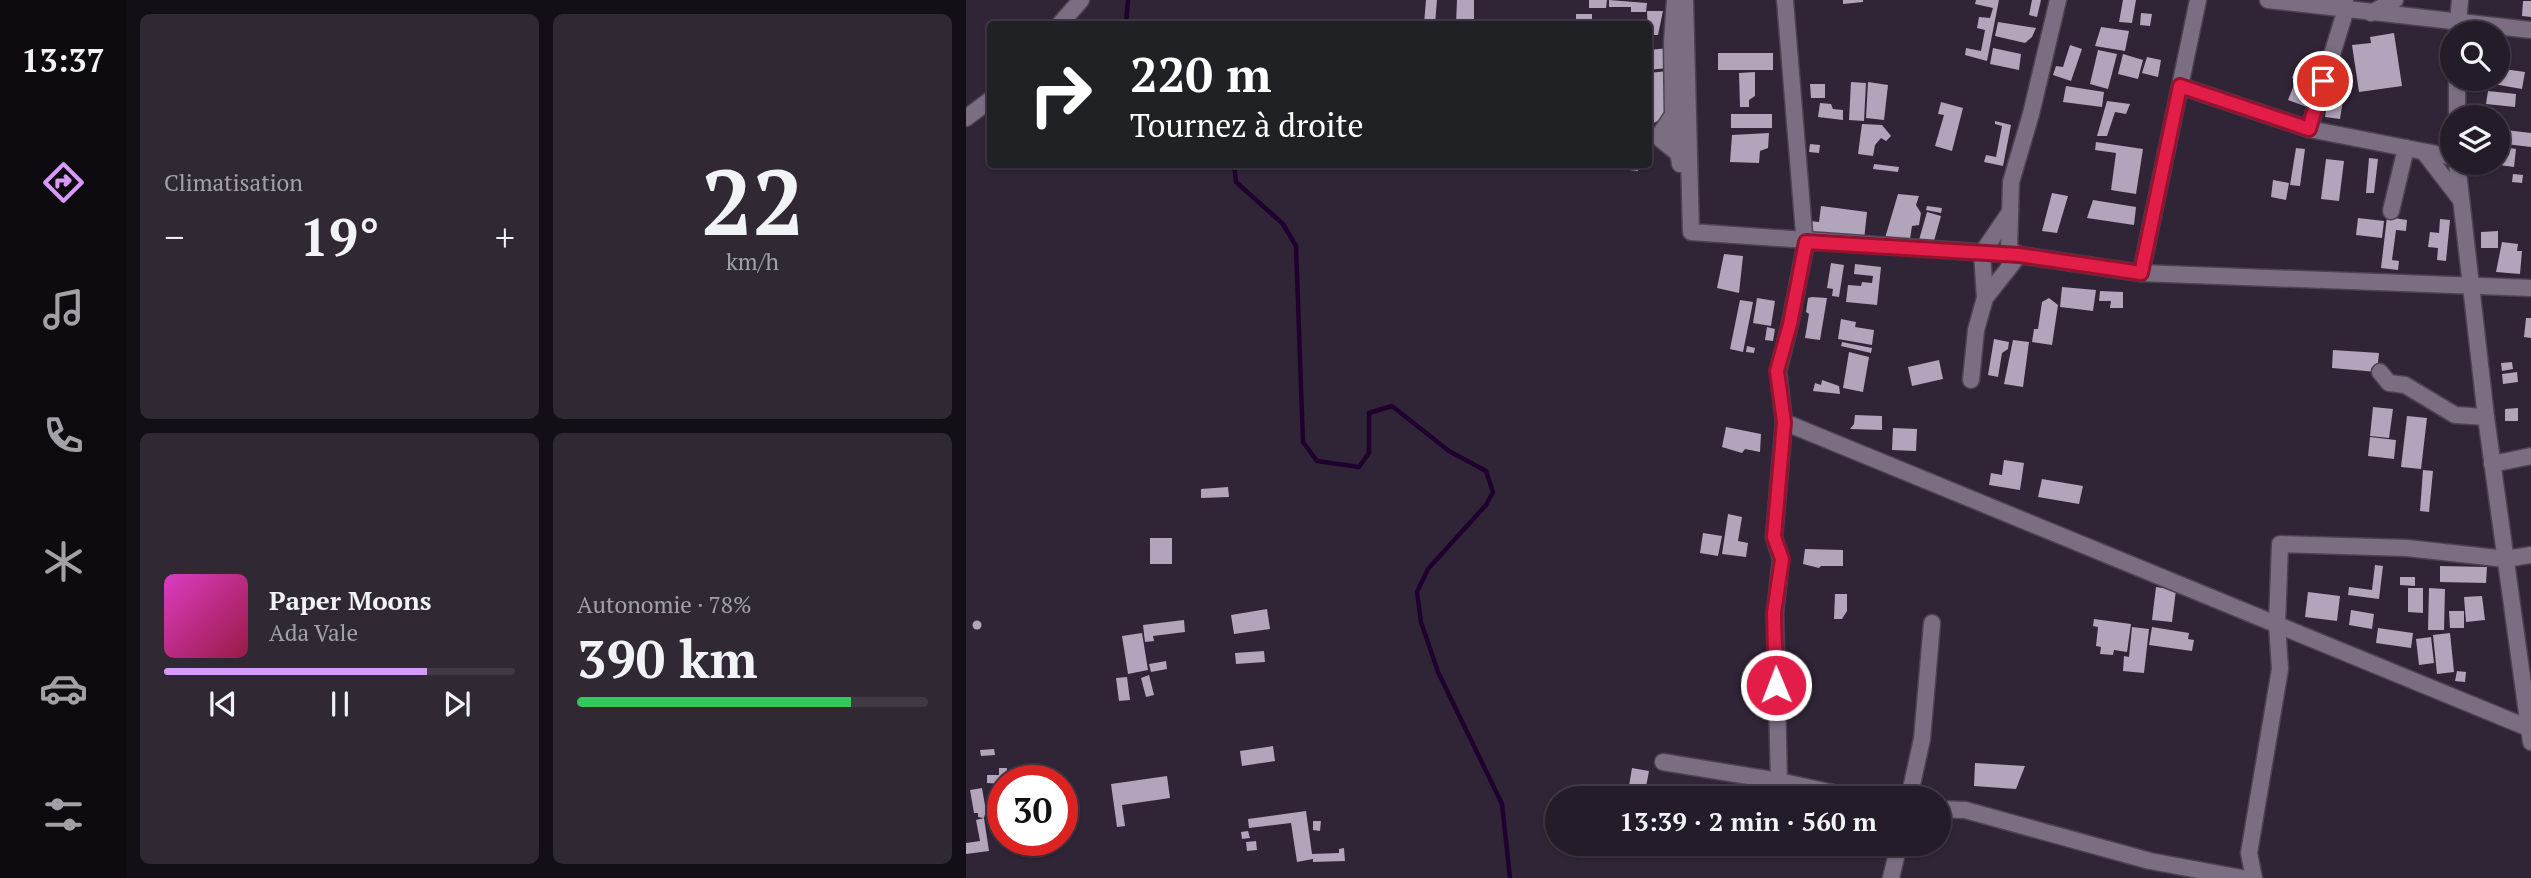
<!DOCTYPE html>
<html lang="fr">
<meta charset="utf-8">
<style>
body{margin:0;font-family:"PT Serif",serif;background:#302934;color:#f1f3f6;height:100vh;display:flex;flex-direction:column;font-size:26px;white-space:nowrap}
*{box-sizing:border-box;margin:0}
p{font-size:23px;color:#a3a1a8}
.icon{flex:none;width:38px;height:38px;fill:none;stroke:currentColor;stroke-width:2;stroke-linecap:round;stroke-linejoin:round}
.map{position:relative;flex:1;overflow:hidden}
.drawer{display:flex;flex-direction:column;gap:14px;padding:14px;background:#140f16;width:840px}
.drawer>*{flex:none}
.top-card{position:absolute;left:21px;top:21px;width:665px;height:147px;border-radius:7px;box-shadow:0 2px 5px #0004,0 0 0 2px #413a45;background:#202124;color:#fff;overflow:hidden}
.fabs{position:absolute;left:1474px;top:21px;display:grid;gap:14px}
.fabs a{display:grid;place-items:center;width:70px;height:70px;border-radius:50%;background:#241c28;box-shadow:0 2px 5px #0004,0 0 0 2px #413a45;font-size:35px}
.speed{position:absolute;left:21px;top:765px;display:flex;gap:14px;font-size:35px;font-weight:700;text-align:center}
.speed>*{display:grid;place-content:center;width:91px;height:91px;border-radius:50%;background:#241c28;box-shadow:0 2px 5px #0004,0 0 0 2px #413a45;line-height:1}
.speed .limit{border:10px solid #d22;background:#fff;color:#111}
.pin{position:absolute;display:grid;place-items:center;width:60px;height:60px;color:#fff;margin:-30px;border:4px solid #fff;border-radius:50%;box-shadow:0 2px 7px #0007}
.me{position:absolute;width:77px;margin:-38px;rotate:359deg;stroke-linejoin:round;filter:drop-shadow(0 0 5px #0008)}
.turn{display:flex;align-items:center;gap:24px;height:147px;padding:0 28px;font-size:32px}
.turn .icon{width:91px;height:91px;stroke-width:2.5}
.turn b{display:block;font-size:49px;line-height:60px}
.big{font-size:52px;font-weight:700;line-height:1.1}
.drawer .widget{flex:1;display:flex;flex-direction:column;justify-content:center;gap:10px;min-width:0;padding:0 24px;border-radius:10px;background:#302934}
.drawer .dial{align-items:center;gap:0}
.dial b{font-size:91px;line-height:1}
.song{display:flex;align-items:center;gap:21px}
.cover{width:84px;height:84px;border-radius:10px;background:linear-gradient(135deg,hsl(310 70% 55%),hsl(340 70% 35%))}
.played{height:7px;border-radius:4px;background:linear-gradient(90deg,#d89af8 75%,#413a45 75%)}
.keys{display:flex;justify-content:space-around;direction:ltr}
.heat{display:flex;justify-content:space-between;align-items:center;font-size:38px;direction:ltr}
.charge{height:10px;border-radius:5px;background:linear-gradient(90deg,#34c759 78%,#413a45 0)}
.drawer .tiles{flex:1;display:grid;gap:14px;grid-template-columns:repeat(2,1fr)}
.trip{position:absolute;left:579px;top:786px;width:406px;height:70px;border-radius:35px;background:#241c28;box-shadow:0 2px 5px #0004,0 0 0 2px #413a45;font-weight:700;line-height:70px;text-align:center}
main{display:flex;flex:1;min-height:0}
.tab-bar{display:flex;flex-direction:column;width:126px;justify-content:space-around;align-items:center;background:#0e0b10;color:#a3a1a8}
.tab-bar .icon{width:49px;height:49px}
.tab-bar .active{color:#d89af8}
.tab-bar b{font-size:32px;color:#f1f3f6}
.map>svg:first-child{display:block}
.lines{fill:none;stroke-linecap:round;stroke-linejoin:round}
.stream{stroke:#20002f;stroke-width:4.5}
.building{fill:#b2a4ba}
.street-casing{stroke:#4c4351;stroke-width:19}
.street{stroke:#7b6e83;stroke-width:16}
.route-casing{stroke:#92132f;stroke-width:18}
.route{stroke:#e11d48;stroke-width:12}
</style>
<main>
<nav class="tab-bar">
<b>13:37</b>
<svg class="icon active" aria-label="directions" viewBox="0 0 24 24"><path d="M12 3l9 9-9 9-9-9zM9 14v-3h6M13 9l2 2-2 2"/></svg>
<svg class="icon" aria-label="music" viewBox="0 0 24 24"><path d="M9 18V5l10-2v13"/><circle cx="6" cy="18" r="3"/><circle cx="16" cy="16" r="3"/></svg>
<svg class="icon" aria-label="phone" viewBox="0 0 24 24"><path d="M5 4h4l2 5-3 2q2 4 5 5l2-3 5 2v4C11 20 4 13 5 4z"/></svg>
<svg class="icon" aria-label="climate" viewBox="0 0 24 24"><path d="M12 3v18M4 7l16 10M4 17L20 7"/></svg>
<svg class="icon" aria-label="car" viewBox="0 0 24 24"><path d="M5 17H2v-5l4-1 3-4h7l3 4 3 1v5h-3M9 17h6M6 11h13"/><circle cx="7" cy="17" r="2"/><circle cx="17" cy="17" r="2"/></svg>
<svg class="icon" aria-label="filters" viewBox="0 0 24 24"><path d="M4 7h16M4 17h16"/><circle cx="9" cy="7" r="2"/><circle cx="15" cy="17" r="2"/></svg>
</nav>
<section class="drawer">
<div class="tiles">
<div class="widget"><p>Climatisation</p>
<div class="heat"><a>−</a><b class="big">19°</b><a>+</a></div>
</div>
<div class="widget dial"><b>22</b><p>km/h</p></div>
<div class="widget">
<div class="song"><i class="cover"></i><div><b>Paper Moons</b><p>Ada Vale</p></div></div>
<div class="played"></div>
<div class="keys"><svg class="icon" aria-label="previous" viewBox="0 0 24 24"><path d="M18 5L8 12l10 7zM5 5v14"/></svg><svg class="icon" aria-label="pause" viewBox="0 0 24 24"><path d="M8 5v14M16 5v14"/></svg><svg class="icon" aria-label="next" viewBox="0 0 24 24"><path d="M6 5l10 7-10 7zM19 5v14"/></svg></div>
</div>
<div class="widget"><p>Autonomie · 78%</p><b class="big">390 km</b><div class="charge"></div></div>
</div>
</section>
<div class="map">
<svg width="1565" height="878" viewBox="0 0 1565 878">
<rect width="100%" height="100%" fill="#302536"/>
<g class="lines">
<!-- stream -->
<g class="stream">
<polyline points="160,24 162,0"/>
<polyline points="268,164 270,182 317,224 330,246 337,442 351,461 393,467 403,453 403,413 426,406 483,451 520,471 527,492 520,505 462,569 451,592 455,622 472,672 536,804 544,878"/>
</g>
</g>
<!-- building -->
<g class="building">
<polygon points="460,0 471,0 469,24 458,24"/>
<polygon points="491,0 508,0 508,24 490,24"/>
<polygon points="623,0 641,0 640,8 623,8"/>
<polygon points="643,0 681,3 680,12 665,12 665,7 643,7"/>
<polygon points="877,0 897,0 897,2 877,4"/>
<polygon points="1010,0 1033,0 1021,61 999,55 1000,48 1015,51 1019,30 1011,28 1013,17 1024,18 1027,8 1009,4"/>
<polygon points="1066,0 1075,0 1071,17 1063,15"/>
<polygon points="1157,0 1170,0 1166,23 1153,22"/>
<polygon points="1557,1 1565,1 1565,17 1556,16"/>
<polygon points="681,11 697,11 692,35 682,35"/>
<polygon points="1175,13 1186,14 1184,26 1174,25"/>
<rect x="610" y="14" width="16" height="10"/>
<polygon points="1032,22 1070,28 1066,37 1059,43 1029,36"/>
<polygon points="1135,27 1163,31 1159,51 1129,46"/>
<polygon points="1428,33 1436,86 1393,92 1386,45 1405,43 1404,37"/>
<polygon points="1104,45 1116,49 1105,81 1087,75 1090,66 1097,67"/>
<polygon points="704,48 702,68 682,70 682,50"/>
<polygon points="1027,48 1055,54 1053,70 1024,64"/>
<polygon points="1132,50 1151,54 1142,89 1124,84"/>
<rect x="752" y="53" width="55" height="17"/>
<polygon points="1157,54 1177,60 1172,79 1152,74"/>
<polygon points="1181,57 1195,60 1192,77 1176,73"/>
<polygon points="1330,67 1353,76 1341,107 1322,100 1330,80 1326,78"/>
<polygon points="1531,68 1559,72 1556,89 1516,82 1516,79 1531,79"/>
<polygon points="701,71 699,117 684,125 683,73"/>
<polygon points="789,72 789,96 783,100 783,107 774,107 773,73"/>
<polygon points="885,82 900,83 898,121 883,120"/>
<polygon points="902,82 922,85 918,120 900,118"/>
<polygon points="844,84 859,84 859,98 845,98"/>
<polygon points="1100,86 1138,92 1136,107 1097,102"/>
<polygon points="1522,91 1550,94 1549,107 1520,104"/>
<polygon points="1362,98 1377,100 1374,119 1359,117"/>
<polygon points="1141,101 1164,104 1160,114 1149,112 1141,136 1131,136"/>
<polygon points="975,102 997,108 986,151 969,146 978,115 972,114"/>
<polygon points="854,103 865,104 867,109 877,110 877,120 852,117"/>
<polygon points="1514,107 1528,108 1527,117 1513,117"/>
<rect x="765" y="114" width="41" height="14"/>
<polygon points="1029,121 1045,125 1037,166 1018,162 1020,155 1030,157 1036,126 1029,124"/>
<polygon points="896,124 916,125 925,136 920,141 915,138 909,145 907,156 892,154"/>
<polygon points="1531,129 1565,133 1565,147 1531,143"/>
<polygon points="803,133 802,148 794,151 793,163 764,162 766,135"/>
<polygon points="1130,142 1177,149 1170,194 1145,190 1150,153 1129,150"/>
<polygon points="844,144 854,145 853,153 843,152"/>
<polygon points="1531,146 1550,149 1548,167 1526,164 1531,163"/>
<polygon points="1330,148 1339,149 1334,186 1324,185"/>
<polygon points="1403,158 1412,159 1408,193 1400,193"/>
<polygon points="1360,159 1378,161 1373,201 1355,199"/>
<polygon points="664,164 673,164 672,171 663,170"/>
<polygon points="908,164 933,167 932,172 907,169"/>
<polygon points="1547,174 1557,175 1556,183 1546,182"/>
<polygon points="1307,180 1323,183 1320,200 1305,197"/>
<polygon points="1086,193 1102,196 1091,233 1076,231"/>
<polygon points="932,194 953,196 950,205 955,213 953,225 946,226 944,239 919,238"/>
<polygon points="1127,200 1170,207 1168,225 1121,218"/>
<polygon points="855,206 901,212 898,240 843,234 844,221 853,222"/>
<polygon points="961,206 976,208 975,213 960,210"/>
<polygon points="961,212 975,216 968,241 953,240"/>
<polygon points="1421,217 1441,220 1440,231 1430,230 1426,260 1433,261 1432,270 1415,268"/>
<polygon points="1392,218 1418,221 1416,238 1390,235"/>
<polygon points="1474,219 1484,220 1480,261 1471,260 1472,248 1462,247 1464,232 1473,233"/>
<polygon points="1532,231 1532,248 1515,248 1515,232"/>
<polygon points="1536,242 1552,244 1551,251 1556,251 1554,274 1530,272"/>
<polygon points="758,254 777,256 773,293 751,288"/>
<polygon points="865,263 878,265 873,297 866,296 867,289 861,288"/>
<polygon points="889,264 915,267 911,305 880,302 882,285 895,286 896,282 906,283 907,276 888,274"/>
<polygon points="1096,287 1130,290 1127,311 1094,307"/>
<polygon points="1134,291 1157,292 1157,308 1144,308 1145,301 1133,301"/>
<polygon points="846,297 861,298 854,340 839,338 843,314 840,312 842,298"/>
<polygon points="791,298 809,301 805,326 787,323"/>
<polygon points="1083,298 1092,305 1086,345 1066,342 1068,329 1072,329 1076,302"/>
<polygon points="774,300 787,302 777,352 764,349"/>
<polygon points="1560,318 1565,318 1565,338 1558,337"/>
<polygon points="875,319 890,322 889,327 908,330 906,345 872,339"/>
<polygon points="801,327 809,329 807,341 799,340"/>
<polygon points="1028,339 1043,342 1042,349 1036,353 1032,377 1022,375"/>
<polygon points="1047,340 1063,342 1057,387 1038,384"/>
<polygon points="876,342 906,348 905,353 875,346"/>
<polygon points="781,346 789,348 788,353 780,352"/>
<polygon points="1367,350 1413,353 1411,372 1366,368"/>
<polygon points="883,352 903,357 897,392 877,388"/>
<polygon points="973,360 977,379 946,386 942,367"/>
<polygon points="1546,362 1547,369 1536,371 1535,363"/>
<polygon points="1551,372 1552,382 1537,384 1536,374"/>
<polygon points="856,380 873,386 874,394 847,391 849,383 855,385"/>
<polygon points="1407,407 1427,409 1423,438 1404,436"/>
<polygon points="1552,408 1552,421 1539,421 1539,409"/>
<polygon points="889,415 916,416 916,430 884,429 888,424"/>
<polygon points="1441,416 1461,418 1455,469 1435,467"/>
<polygon points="760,427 795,434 794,452 779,449 776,453 756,447"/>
<polygon points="927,428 951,429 950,451 926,450"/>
<polygon points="1404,437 1430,440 1428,459 1402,456"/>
<polygon points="1038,460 1058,463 1054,490 1023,485 1025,473 1036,475"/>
<polygon points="1457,470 1467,471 1463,512 1454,511"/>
<polygon points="1076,479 1117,486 1113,504 1072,497"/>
<polygon points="262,487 263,497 235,498 235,489"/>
<polygon points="762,514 776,517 772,541 782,543 780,557 756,554"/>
<polygon points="737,533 756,536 752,556 734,553"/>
<rect x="184" y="538" width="22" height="26"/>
<polygon points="839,549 877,550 877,566 855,566 853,568 837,564"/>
<polygon points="1409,565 1417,566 1413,599 1382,595 1383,587 1406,590"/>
<polygon points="1474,566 1521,567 1520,583 1474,582"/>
<polygon points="1434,577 1449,577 1449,586 1434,585"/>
<polygon points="1190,587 1210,590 1206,622 1186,620"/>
<polygon points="1442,588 1457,588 1457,613 1442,612"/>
<polygon points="1463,588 1479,589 1478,630 1462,630"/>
<polygon points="1342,592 1374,596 1371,621 1339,617"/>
<polygon points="869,594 881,594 881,611 876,619 868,619"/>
<polygon points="1516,596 1519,620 1500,622 1498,597"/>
<polygon points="301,609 304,629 268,634 265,615"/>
<polygon points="1385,610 1408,614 1406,629 1383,625"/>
<polygon points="1483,611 1498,611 1498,628 1484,628"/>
<polygon points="1128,619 1165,624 1161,652 1148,650 1147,655 1134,654 1135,647 1130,646 1132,627 1127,626"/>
<polygon points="218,620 219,632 187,636 188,641 179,642 177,625"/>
<circle cx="11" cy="625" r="4.5"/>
<polygon points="1166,627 1183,629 1178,673 1157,671 1158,656 1163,657"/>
<polygon points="1186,627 1223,633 1222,639 1228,640 1226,651 1183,645"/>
<polygon points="1412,628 1447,633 1445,648 1410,643"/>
<polygon points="176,633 182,670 162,674 156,636"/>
<polygon points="1484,633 1488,672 1471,674 1467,635"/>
<polygon points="1465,637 1468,663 1453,665 1450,639"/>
<polygon points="298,651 299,662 270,664 269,653"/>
<polygon points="200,661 201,669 185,672 183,664"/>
<polygon points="1491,671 1500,672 1499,682 1489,681"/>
<polygon points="183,675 188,695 180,697 175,678"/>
<polygon points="161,677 164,700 153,701 150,678"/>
<polygon points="307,746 309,761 276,766 274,751"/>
<polygon points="28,749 29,755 15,756 14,750"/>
<polygon points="1009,763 1059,766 1050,789 1008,786"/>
<polygon points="33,768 41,768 40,780 37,780 37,784 21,783 21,775 33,775"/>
<polygon points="666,768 683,771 678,798 661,798"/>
<polygon points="201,776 204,798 156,805 159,826 151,827 145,784"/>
<polygon points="16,788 20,811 18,818 12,817 12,813 8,813 4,790"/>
<polygon points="340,811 346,854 373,853 373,849 378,848 379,861 347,862 347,859 331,862 325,823 283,828 282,819"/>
<polygon points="18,818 23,851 0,854 0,843 14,841 10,820"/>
<polygon points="347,821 355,821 354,831 347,830"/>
<polygon points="282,831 284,838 276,839 275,832"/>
<polygon points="290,841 291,850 281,851 280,842"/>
</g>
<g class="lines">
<defs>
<g id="street">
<polyline points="709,0 706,42 707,115 714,164"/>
<polyline points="719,0 725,232 1053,255 1175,273 1565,288"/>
<polyline points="819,0 838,233 840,242 824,324 812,371 818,422 808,537 815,559 809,613 813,781 890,798"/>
<polyline points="1302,0 1565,30"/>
<polyline points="1405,13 1429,0"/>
<polyline points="94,24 115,0"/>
<polyline points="1491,33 1494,0"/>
<polyline points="1214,86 1343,129 1486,157"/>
<polyline points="707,115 692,137 713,154"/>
<polyline points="1491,117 1491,79"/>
<polyline points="0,118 24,100"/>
<polyline points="1343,129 1380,9 1379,1"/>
<polyline points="1458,152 1495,200"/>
<polyline points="1491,163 1520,417 1565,742"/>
<polyline points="1425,211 1440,148"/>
<polyline points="1175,273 1232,0"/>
<polyline points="1019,298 1016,253 1044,212"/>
<polyline points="1414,372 1423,383 1439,385 1489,415 1520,417"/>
<polyline points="1005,380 1010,330 1019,298 1053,255 1043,249 1045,182 1065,114 1092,0"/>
<polyline points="818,422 1565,729"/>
<polyline points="1526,464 1565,456"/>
<polyline points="697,762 813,781"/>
<polyline points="943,798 956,739 966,623"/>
<polyline points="973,809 999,810 1184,861 1276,878"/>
<polyline points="925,878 933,844"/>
<polyline points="1288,878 1283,853 1314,669 1311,624 1314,544 1441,548 1540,559 1565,555"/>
</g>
</defs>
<!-- street casing -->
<use href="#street" class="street-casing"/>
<!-- street -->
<use href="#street" class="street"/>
</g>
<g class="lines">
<defs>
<polyline id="route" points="810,685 808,613 816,559 808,537 818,422 811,371 824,324 840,242 1053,255 1175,273 1214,86 1343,129 1357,81"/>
</defs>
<!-- route casing -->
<use href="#route" class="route-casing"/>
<!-- route -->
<use href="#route" class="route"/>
</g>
</svg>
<div class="fabs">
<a><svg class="icon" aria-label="search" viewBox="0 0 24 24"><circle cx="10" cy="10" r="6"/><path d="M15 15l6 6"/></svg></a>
<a><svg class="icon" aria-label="layers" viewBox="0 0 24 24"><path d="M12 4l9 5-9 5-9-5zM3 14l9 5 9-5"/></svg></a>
</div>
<div class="speed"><div class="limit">30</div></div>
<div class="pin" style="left:1357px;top:81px;background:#d93025"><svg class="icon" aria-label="arrive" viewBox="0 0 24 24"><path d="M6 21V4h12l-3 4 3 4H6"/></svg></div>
<svg class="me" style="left:810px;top:685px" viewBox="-20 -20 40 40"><circle r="17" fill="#e11d48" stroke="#fff" stroke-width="3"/><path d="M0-11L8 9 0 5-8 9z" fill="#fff"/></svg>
<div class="trip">13:39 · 2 min · 560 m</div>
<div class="top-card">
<div class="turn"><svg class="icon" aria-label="right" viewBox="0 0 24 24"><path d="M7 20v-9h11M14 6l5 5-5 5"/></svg><div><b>220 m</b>Tournez à droite</div></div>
</div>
</div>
</main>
